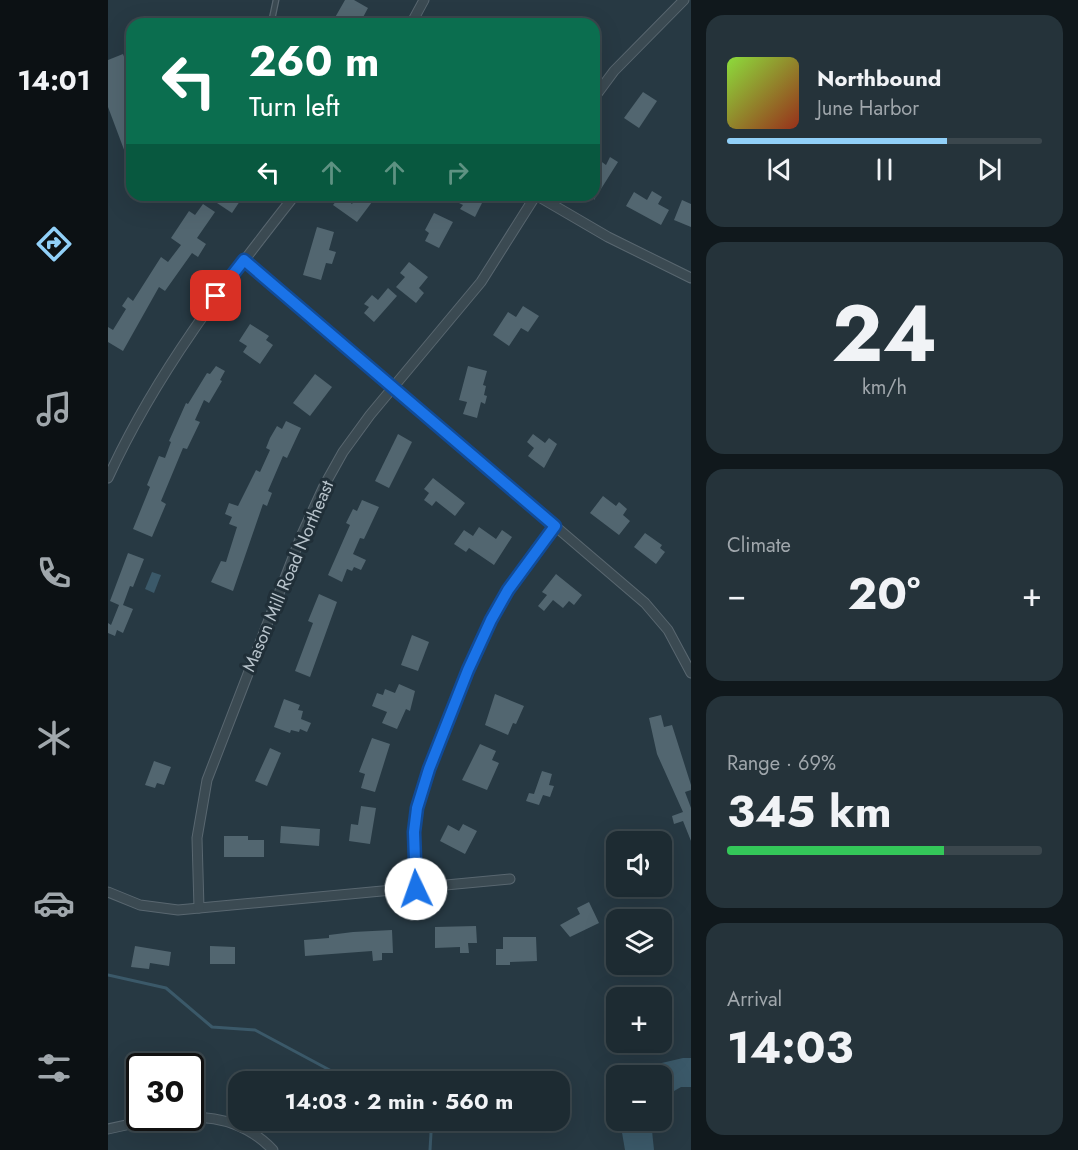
<!DOCTYPE html>
<meta charset="utf-8">
<style>
body{margin:0;font-family:Jost,sans-serif;background:#25333a;color:#f1f3f6;height:100vh;display:flex;flex-direction:column;font-size:22px;white-space:nowrap}
*{box-sizing:border-box;margin:0}
p{font-size:20px;color:#a0a7ac}
.icon{flex:none;width:33px;height:33px;fill:none;stroke:currentColor;stroke-width:2;stroke-linecap:round;stroke-linejoin:round}
.map{position:relative;flex:1;overflow:hidden}
.details{display:flex;flex-direction:column;gap:15px;padding:15px;background:#10181c;width:387px}
.details>*{flex:none}
.banner{position:absolute;left:18px;top:18px;width:474px;height:183px;border-radius:18px;box-shadow:0 6px 24px #0002,0 0 0 2px #3b474d;background:#0b6e4f;color:#fff;overflow:hidden}
.controls{position:absolute;left:498px;top:831px;display:grid;gap:12px}
.controls a{display:grid;place-items:center;width:66px;height:66px;border-radius:12px;background:#1d2b32;box-shadow:0 6px 24px #0002,0 0 0 2px #3b474d;font-size:30px}
.speed{position:absolute;left:18px;top:1053px;display:flex;gap:12px;font-size:30px;font-weight:700;text-align:center}
.speed>*{display:grid;place-content:center;width:78px;height:78px;border-radius:50%;background:#1d2b32;box-shadow:0 6px 24px #0002,0 0 0 2px #3b474d;line-height:1}
.speed .limit{border:3px solid #111;border-radius:9px;background:#fff;color:#111}
.pin{position:absolute;display:grid;place-items:center;width:51px;height:51px;color:#fff;margin:-26px;border-radius:12px;box-shadow:0 3px 9px #0006}
.me{position:absolute;width:66px;margin:-33px;rotate:357deg;stroke-linejoin:round;filter:drop-shadow(0 0 4px #0008)}
.turn{display:flex;align-items:center;gap:21px;height:126px;padding:0 24px;font-size:27px}
.turn .icon{width:78px;height:78px;stroke-width:2.5}
.turn b{display:block;font-size:42px;line-height:51px}
.lanes{display:flex;align-items:center;height:57px;padding:0 24px;background:#0003;justify-content:center;gap:30px;direction:ltr}
.lanes .off{opacity:.35}
.big{font-size:45px;font-weight:700;line-height:1.1}
.details .widget{flex:1;display:flex;flex-direction:column;justify-content:center;gap:9px;min-width:0;padding:0 21px;border-radius:18px;background:#25333a}
.details .dial{align-items:center;gap:0}
.dial b{font-size:78px;line-height:1}
.song{display:flex;align-items:center;gap:18px}
.cover{width:72px;height:72px;border-radius:9px;background:linear-gradient(135deg,hsl(90 70% 55%),hsl(10 70% 35%))}
.played{height:6px;border-radius:3px;background:linear-gradient(90deg,#91d0f8 70%,#3b474d 70%)}
.keys{display:flex;justify-content:space-around;direction:ltr}
.heat{display:flex;justify-content:space-between;align-items:center;font-size:33px;direction:ltr}
.charge{height:9px;border-radius:4px;background:linear-gradient(90deg,#34c759 69%,#3b474d 0)}
.trip{position:absolute;left:120px;top:1071px;width:342px;height:60px;border-radius:18px;background:#1d2b32;box-shadow:0 6px 24px #0002,0 0 0 2px #3b474d;font-weight:700;line-height:60px;text-align:center}
main{display:flex;flex:1;min-height:0}
.tab-bar{display:flex;flex-direction:column;width:108px;justify-content:space-around;align-items:center;background:#0c1114;color:#a0a7ac}
.tab-bar .icon{width:42px;height:42px}
.tab-bar .active{color:#91d0f8}
.tab-bar b{font-size:27px;color:#f1f3f6}
.map>svg:first-child{display:block}
.water{fill:#3b5969}
.lines{fill:none;stroke-linecap:round;stroke-linejoin:round}
.stream{stroke:#3b5969;stroke-width:3}
.building{fill:#526670}
.service-casing{stroke:#596770;stroke-width:7}
.minor-casing{stroke:#596770;stroke-width:11}
.service{stroke:#3b4a52;stroke-width:4.5}
.minor{stroke:#3b4a52;stroke-width:9}
.route-casing{stroke:#114b97;stroke-width:15}
.route{stroke:#1a73e8;stroke-width:10}
.labels{text-anchor:middle;stroke-width:6;stroke-linejoin:round;paint-order:stroke}
.street-label{font-size:18px;fill:#b8c4cc;stroke:#202f38}
</style>
<main>
<nav class="tab-bar">
<b>14:01</b>
<svg class="icon active" aria-label="directions" viewBox="0 0 24 24"><path d="M12 3l9 9-9 9-9-9zM9 14v-3h6M13 9l2 2-2 2"/></svg>
<svg class="icon" aria-label="music" viewBox="0 0 24 24"><path d="M9 18V5l10-2v13"/><circle cx="6" cy="18" r="3"/><circle cx="16" cy="16" r="3"/></svg>
<svg class="icon" aria-label="phone" viewBox="0 0 24 24"><path d="M5 4h4l2 5-3 2q2 4 5 5l2-3 5 2v4C11 20 4 13 5 4z"/></svg>
<svg class="icon" aria-label="climate" viewBox="0 0 24 24"><path d="M12 3v18M4 7l16 10M4 17L20 7"/></svg>
<svg class="icon" aria-label="car" viewBox="0 0 24 24"><path d="M5 17H2v-5l4-1 3-4h7l3 4 3 1v5h-3M9 17h6M6 11h13"/><circle cx="7" cy="17" r="2"/><circle cx="17" cy="17" r="2"/></svg>
<svg class="icon" aria-label="filters" viewBox="0 0 24 24"><path d="M4 7h16M4 17h16"/><circle cx="9" cy="7" r="2"/><circle cx="15" cy="17" r="2"/></svg>
</nav>
<div class="map">
<svg width="583" height="1150" viewBox="0 0 583 1150">
<rect width="100%" height="100%" fill="#273943"/>
<!-- water -->
<g class="water">
<polygon points="44,572 53,575 46,593 37,589"/>
<polygon points="575,1058 583,1058 583,1087 573,1087 554,1098 554,1076 531,1075 545,1065"/>
<polygon points="512,1121 543,1121 546,1150 517,1150"/>
</g>
<g class="lines">
<!-- stream -->
<g class="stream">
<polyline points="0,975 58,988 104,1027 147,1030 244,1082"/>
<polyline points="315,1120 323,1133 322,1150"/>
</g>
</g>
<!-- building -->
<g class="building">
<polygon points="237,0 246,0 260,8 253,21 249,19 246,24 230,24 225,21"/>
<polygon points="15,54 24,78 24,152 18,155 0,107 0,60"/>
<polygon points="535,92 549,101 531,128 516,118"/>
<polygon points="502,157 510,162 486,200 486,167 491,160 498,165"/>
<polygon points="544,191 554,197 550,204 561,210 553,225 518,206 526,192 539,200"/>
<polygon points="110,195 136,195 124,213 106,201"/>
<polygon points="233,195 244,204 250,195 263,195 267,198 249,222 225,205"/>
<polygon points="353,195 378,195 367,217 352,209 355,205 349,202"/>
<polygon points="574,200 583,204 583,227 566,220"/>
<polygon points="95,204 107,212 89,238 98,244 90,257 84,253 57,291 51,287 15,351 0,342 0,327 5,330 18,309 14,306 20,297 25,301 53,257 60,262 73,245 63,238 81,211 87,215"/>
<polygon points="326,213 345,222 331,248 317,241 321,233 317,230"/>
<polygon points="209,227 226,232 221,250 228,252 224,264 218,263 213,280 195,275"/>
<polygon points="301,262 320,277 311,288 316,293 308,303 288,287 297,277 292,273"/>
<polygon points="280,288 289,296 266,322 256,313 261,307 256,304 264,295 270,300"/>
<polygon points="415,306 431,316 420,332 413,328 401,346 385,335 400,312 408,317"/>
<polygon points="142,324 161,336 158,340 165,345 152,364 135,352 139,346 131,341"/>
<polygon points="108,366 117,371 112,380 114,381 101,403 96,400 87,420 92,422 79,449 75,448 53,501 58,504 44,537 25,529 42,487 39,485 51,456 57,458 63,442 61,441 78,403 80,404 99,373 102,374"/>
<polygon points="360,366 379,371 375,385 378,386 376,395 379,396 377,404 373,402 369,418 355,414 359,402 351,400"/>
<polygon points="207,374 224,387 202,416 185,403"/>
<polygon points="178,421 193,428 179,458 175,456 160,491 164,493 159,506 155,504 125,591 103,582 113,561 118,562 129,527 121,524 124,517 117,514 121,503 130,506 148,470 152,472 162,450 158,448 162,438 169,426 174,429"/>
<polygon points="290,434 304,442 281,488 267,481"/>
<polygon points="425,434 437,443 441,438 449,444 436,468 420,456 426,448 419,442"/>
<polygon points="325,478 357,503 347,516 328,501 324,506 316,500 321,493 316,489"/>
<polygon points="495,496 508,506 511,502 519,509 515,515 522,521 511,535 482,513"/>
<polygon points="254,500 271,507 256,539 252,538 245,554 258,560 253,570 246,567 244,571 239,569 234,582 220,575 242,525 238,523 245,509 249,511"/>
<polygon points="371,527 388,539 394,530 404,537 386,565 361,548 358,552 346,544 356,530 365,536"/>
<polygon points="537,533 554,545 552,548 557,552 548,564 526,547"/>
<polygon points="20,553 36,559 25,587 22,586 15,605 25,609 15,633 9,630 7,636 0,633 0,623 3,625 11,605 2,601"/>
<polygon points="448,574 474,595 466,605 461,601 455,608 445,600 436,611 430,606 439,595 434,592"/>
<polygon points="211,594 229,602 202,677 187,671 205,623 200,621"/>
<polygon points="304,635 321,642 310,671 293,665"/>
<polygon points="291,684 307,691 302,711 298,709 289,729 274,723 279,712 264,706 269,693 275,695 277,689 287,693"/>
<polygon points="387,694 416,706 408,724 405,723 400,735 377,725"/>
<polygon points="176,699 192,705 190,710 195,711 193,719 203,723 199,732 192,729 191,732 183,730 182,733 166,727"/>
<polygon points="553,715 556,727 564,725 583,785 583,790 577,792 583,808 583,841 575,821 566,824 564,816 575,812 549,754 541,718"/>
<polygon points="264,738 282,744 267,792 253,788 257,774 251,772"/>
<polygon points="372,744 388,751 384,760 391,763 379,790 354,780"/>
<polygon points="162,748 173,753 159,786 147,781"/>
<polygon points="46,761 63,767 56,785 49,783 47,788 37,785"/>
<polygon points="434,771 444,774 441,785 446,786 442,797 435,795 431,805 418,801 421,793 426,794"/>
<polygon points="253,806 268,808 262,844 241,841 243,824 250,825"/>
<polygon points="355,824 369,831 357,854 332,841 340,825 351,831"/>
<polygon points="173,826 212,829 211,846 172,843"/>
<polygon points="116,836 140,836 140,840 156,840 156,857 116,857"/>
<polygon points="481,902 491,923 462,937 452,925 472,914 469,908"/>
<polygon points="368,926 369,943 360,943 361,953 352,953 352,947 327,948 327,927"/>
<polygon points="284,930 285,953 274,953 274,960 265,961 264,951 197,956 196,940 221,938 221,935 245,932"/>
<polygon points="395,937 428,937 429,961 402,962 402,965 388,965 388,949 395,949"/>
<polygon points="27,946 63,952 61,966 42,963 41,969 23,967"/>
<polygon points="102,946 127,947 127,964 102,964"/>
</g>
<g class="lines">
<defs>
<polyline id="service" points="163,24 168,0"/>
<g id="minor">
<polyline points="303,24 316,0"/>
<polyline points="486,98 506,71 576,0"/>
<polyline points="136,260 537,603 560,630 583,673"/>
<path d="M 0,478 C 48,373 116,285 187,195"/>
<polyline points="307,889 306,832 309,808 322,769 360,670 383,620 400,590 447,526"/>
<polyline points="0,892 32,905 70,910 402,879"/>
<polyline points="91,908 89,838 99,780 194,534 216,486 235,452 262,415 373,282 428,195 500,237 583,278"/>
<path d="M 82,1117 C 115,1117 142,1126 165,1150"/>
<polyline points="0,1129 50,1118"/>
</g>
</defs>
<!-- service casing -->
<use href="#service" class="service-casing"/>
<!-- minor casing -->
<use href="#minor" class="minor-casing"/>
<!-- service -->
<use href="#service" class="service"/>
<!-- minor -->
<use href="#minor" class="minor"/>
</g>
<g class="lines">
<defs>
<polyline id="route" points="108,296 136,260 447,526 400,590 383,620 360,670 321,769 309,808 306,832 308,889"/>
</defs>
<!-- route casing -->
<use href="#route" class="route-casing"/>
<!-- route -->
<use href="#route" class="route"/>
</g>
<g class="labels">
<!-- street labels -->
<g class="street-label">
<text transform="translate(180 576) rotate(-67)" y="6">Mason Mill Road Northeast</text>
</g>
</g>
</svg>
<div class="controls">
<a><svg class="icon" aria-label="sound" viewBox="0 0 24 24"><path d="M4 9h4l5-4v14l-5-4H4zM17 9q2 3 0 6"/></svg></a>
<a><svg class="icon" aria-label="layers" viewBox="0 0 24 24"><path d="M12 4l9 5-9 5-9-5zM3 14l9 5 9-5"/></svg></a>
<a>+</a>
<a>−</a>
</div>
<div class="speed"><div class="limit">30</div></div>
<div class="pin" style="left:108px;top:296px;background:#d93025"><svg class="icon" aria-label="arrive" viewBox="0 0 24 24"><path d="M6 21V4h12l-3 4 3 4H6"/></svg></div>
<svg class="me" style="left:308px;top:889px" viewBox="-20 -20 40 40"><circle r="19" fill="#fff"/><path d="M0-13L10 11 0 6-10 11z" fill="#1a73e8"/></svg>
<div class="trip">14:03 · 2 min · 560 m</div>
<div class="banner">
<div class="turn"><svg class="icon" aria-label="left" viewBox="0 0 24 24"><path d="M17 20v-9H6M10 6l-5 5 5 5"/></svg><div><b>260 m</b>Turn left</div></div>
<div class="lanes"><svg class="icon" aria-label="left" viewBox="0 0 24 24"><path d="M17 20v-9H6M10 6l-5 5 5 5"/></svg><svg class="icon off" aria-label="ahead" viewBox="0 0 24 24"><path d="M12 20V5M6 11l6-6 6 6"/></svg><svg class="icon off" aria-label="ahead" viewBox="0 0 24 24"><path d="M12 20V5M6 11l6-6 6 6"/></svg><svg class="icon off" aria-label="right" viewBox="0 0 24 24"><path d="M7 20v-9h11M14 6l5 5-5 5"/></svg></div>
</div>
</div>
<section class="details">
<div class="widget">
<div class="song"><i class="cover"></i><div><b>Northbound</b><p>June Harbor</p></div></div>
<div class="played"></div>
<div class="keys"><svg class="icon" aria-label="previous" viewBox="0 0 24 24"><path d="M18 5L8 12l10 7zM5 5v14"/></svg><svg class="icon" aria-label="pause" viewBox="0 0 24 24"><path d="M8 5v14M16 5v14"/></svg><svg class="icon" aria-label="next" viewBox="0 0 24 24"><path d="M6 5l10 7-10 7zM19 5v14"/></svg></div>
</div>
<div class="widget dial"><b>24</b><p>km/h</p></div>
<div class="widget"><p>Climate</p>
<div class="heat"><a>−</a><b class="big">20°</b><a>+</a></div>
</div>
<div class="widget"><p>Range · 69%</p><b class="big">345 km</b><div class="charge"></div></div>
<div class="widget"><p>Arrival</p><b class="big">14:03</b></div>
</section>
</main>
